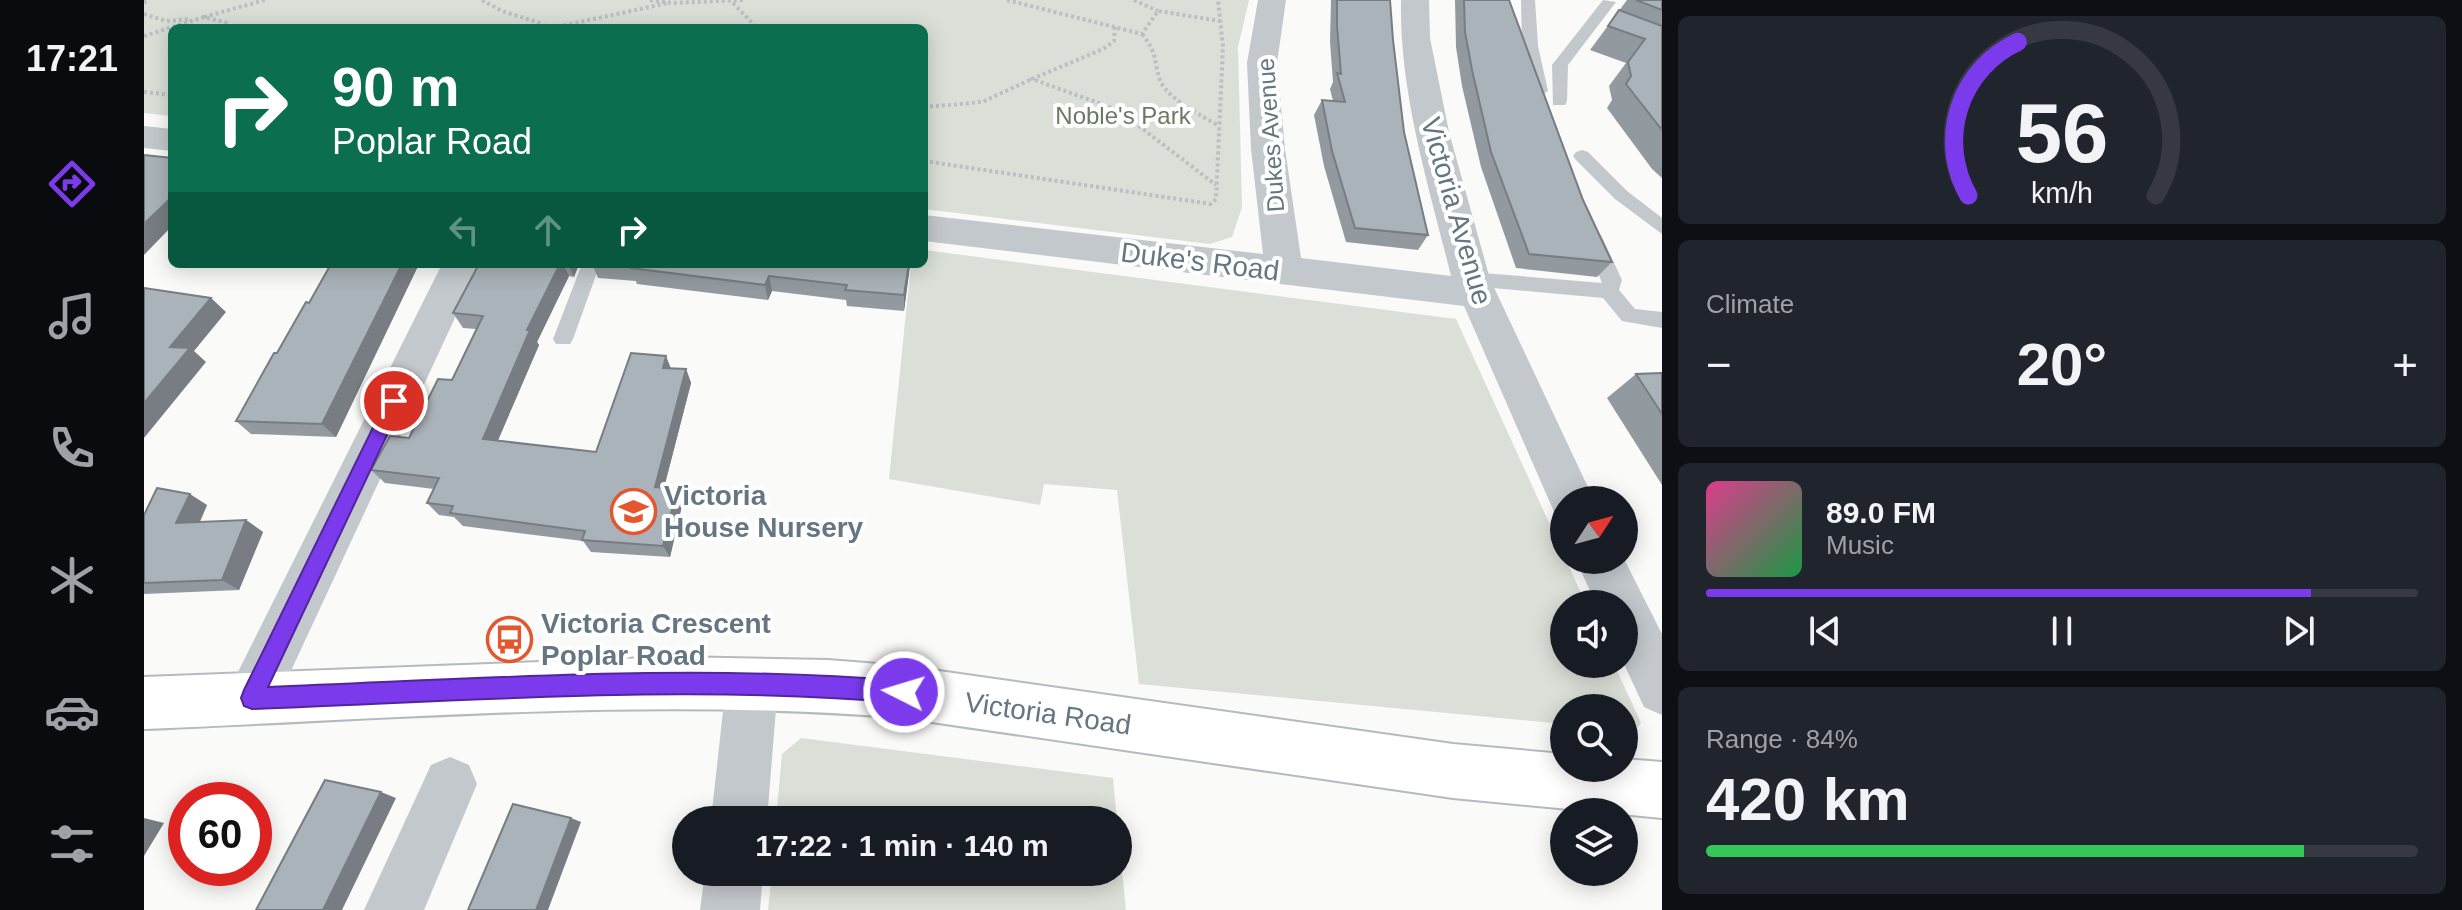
<!DOCTYPE html>
<meta charset="utf-8">
<style>
body{margin:0;font-family:Arial,sans-serif;background:#20242c;color:#f1f3f6;height:100vh;display:flex;flex-direction:column;font-size:30px;white-space:nowrap}
*{box-sizing:border-box;margin:0}
p{font-size:26px;color:#9ea1a6}
.icon{flex:none;width:44px;height:44px;fill:none;stroke:currentColor;stroke-width:2;stroke-linecap:round;stroke-linejoin:round}
.map{position:relative;flex:1;overflow:hidden}
.panel{display:flex;flex-direction:column;gap:16px;padding:16px;background:#0d0f14;width:800px}
.panel>*{flex:none}
.top-card{position:absolute;left:24px;top:24px;width:760px;height:244px;border-radius:12px;box-shadow:0 4px 20px #0003;background:#0b6e4f;color:#fff;overflow:hidden}
.needle{width:52px;rotate:54deg}
.controls{position:absolute;left:1406px;top:486px;display:grid;gap:16px}
.controls a{display:grid;place-items:center;width:88px;height:88px;border-radius:50%;background:#171b24;box-shadow:0 4px 20px #0003;font-size:40px}
.speed{position:absolute;left:24px;top:782px;display:flex;gap:16px;font-size:40px;font-weight:700;text-align:center}
.speed>*{display:grid;place-content:center;width:104px;height:104px;border-radius:50%;background:#171b24;box-shadow:0 4px 20px #0003;line-height:1}
.speed .limit{border:12px solid #d22;background:#fff;color:#111}
.pin{position:absolute;display:grid;place-items:center;width:68px;height:68px;color:#fff;margin:-34px;border:4px solid #fff;border-radius:50%;box-shadow:0 2px 8px #0007}
.me{position:absolute;width:88px;margin:-44px;rotate:275deg;stroke-linejoin:round;filter:drop-shadow(0 0 6px #0008)}
.turn{display:flex;align-items:center;gap:28px;height:168px;padding:0 32px;font-size:36px}
.turn .icon{width:104px;height:104px;stroke-width:2.5}
.turn b{display:block;font-size:56px;line-height:68px}
.lanes{display:flex;align-items:center;height:76px;padding:0 32px;background:#0003;justify-content:center;gap:40px;direction:ltr}
.lanes .off{opacity:.35}
.big{font-size:60px;font-weight:700;line-height:1.1}
.panel .card{flex:1;display:flex;flex-direction:column;justify-content:center;gap:12px;min-width:0;padding:0 28px;border-radius:12px;background:#20242c}
.panel .dial{align-items:center;gap:0}
.dial svg{height:208px;overflow:visible;fill:none;stroke:#363941;stroke-width:7;stroke-linecap:round;text-anchor:middle}
.dial text{fill:#f1f3f6;stroke:none}
.song{display:flex;align-items:center;gap:24px}
.cover{width:96px;height:96px;border-radius:12px;background:linear-gradient(135deg,hsl(330 70% 55%),hsl(140 70% 35%))}
.played{height:8px;border-radius:4px;background:linear-gradient(90deg,#7c3aed 85%,#363941 85%)}
.keys{display:flex;justify-content:space-around;direction:ltr}
.heat{display:flex;justify-content:space-between;align-items:center;font-size:44px;direction:ltr}
.charge{height:12px;border-radius:6px;background:linear-gradient(90deg,#34c759 84%,#363941 0)}
.trip{position:absolute;left:528px;top:806px;width:460px;height:80px;border-radius:40px;background:#171b24;box-shadow:0 4px 20px #0003;font-weight:700;line-height:80px;text-align:center}
main{display:flex;flex:1;min-height:0}
.tabs{display:flex;flex-direction:column;width:144px;justify-content:space-around;align-items:center;background:#090b0e;color:#9ea1a6}
.tabs .icon{width:56px;height:56px}
.tabs .active{color:#7c3aed}
.tabs b{font-size:36px;color:#f1f3f6}
.map>svg:first-child{display:block}
.green{fill:#dadfd7}
.lines{fill:none;stroke-linecap:round;stroke-linejoin:round}
.primary-casing{stroke:#b5babe;stroke-width:4}
.path{stroke:#bbbfc2;stroke-width:4;stroke-dasharray:3 3;stroke-linecap:butt}
.service{fill:#c3c8cc;fill-rule:evenodd}
.minor{fill:#c3c8cc;fill-rule:evenodd}
.primary{fill:#fff;fill-rule:evenodd}
.wall{fill:#929a9f}
.shaded-wall{fill:#777d82}
.building{fill:#aab3b9;stroke:#777d82;stroke-width:2}
.route{fill:#7c3aed;stroke:#51269a;stroke-width:2}
.labels{text-anchor:middle;stroke-width:8;stroke-linejoin:round;paint-order:stroke}
.far-park-label{font-size:24px;fill:#687a64;stroke:#fff}
.far-street-label{font-size:24px;fill:#657683;stroke:#fff}
.street-label{font-size:28px;fill:#657683;stroke:#fff}
.poi-label{font-size:28px;font-weight:bold;fill:#657683;stroke:#fff;text-anchor:start}
</style>
<main>
<nav class="tabs">
<b>17:21</b>
<svg class="icon active" aria-label="directions" viewBox="0 0 24 24"><path d="M12 3l9 9-9 9-9-9zM9 14v-3h6M13 9l2 2-2 2"/></svg>
<svg class="icon" aria-label="music" viewBox="0 0 24 24"><path d="M9 18V5l10-2v13"/><circle cx="6" cy="18" r="3"/><circle cx="16" cy="16" r="3"/></svg>
<svg class="icon" aria-label="phone" viewBox="0 0 24 24"><path d="M5 4h4l2 5-3 2q2 4 5 5l2-3 5 2v4C11 20 4 13 5 4z"/></svg>
<svg class="icon" aria-label="climate" viewBox="0 0 24 24"><path d="M12 3v18M4 7l16 10M4 17L20 7"/></svg>
<svg class="icon" aria-label="car" viewBox="0 0 24 24"><path d="M5 17H2v-5l4-1 3-4h7l3 4 3 1v5h-3M9 17h6M6 11h13"/><circle cx="7" cy="17" r="2"/><circle cx="17" cy="17" r="2"/></svg>
<svg class="icon" aria-label="filters" viewBox="0 0 24 24"><path d="M4 7h16M4 17h16"/><circle cx="9" cy="7" r="2"/><circle cx="15" cy="17" r="2"/></svg>
</nav>
<div class="map">
<svg width="1518" height="910" viewBox="0 0 1518 910">
<rect width="100%" height="100%" fill="#fafaf8"/>
<!-- green -->
<g class="green">
<polygon points="0,0 1105,0 1094,47 1098,207 1088,237 1066,244 780,209 780,28 28,28 28,116 0,113"/>
<polygon points="780,250 1312,319 1442,604 1420,604 1420,664 1470,664 1497,723 1491,731 1480,730 1480,708 1420,708 1420,724 995,684 973,490 900,484 896,505 745,479 767,264 780,264"/>
<polygon points="657,738 969,778 973,820 632,820 638,754"/>
<polygon points="974,831 982,910 624,910 628,872 974,872"/>
</g>
<g class="lines">
<defs>
<path id="primary" d="M 530,657 L 684,660 L 760,666 L 1309,744 L 1420,754 L 1420,768 L 1480,768 L 1480,759 L 1518,762 L 1518,818 L 1309,798 L 760,718 C 508,697 252,719 0,729 L 0,677 Z"/>
</defs>
<!-- primary casing -->
<use href="#primary" class="primary-casing"/>
<!-- path -->
<g class="path">
<polyline points="338,0 358,11 399,24 401,28"/>
<polyline points="506,0 527,3 601,0"/>
<polyline points="863,0 998,34 1014,11 1076,21"/>
<polyline points="990,0 1014,11"/>
<polyline points="0,3 3,0"/>
<polyline points="589,3 613,28"/>
<polyline points="0,14 22,21 47,19"/>
<polyline points="60,17 121,0"/>
<polyline points="971,27 970,41 959,49 888,79 974,110 1072,185"/>
<polyline points="408,28 524,3"/>
<path d="M 998,34 C 1014,54 1009,59 1016,80 C 1024,100 1057,115 1075,126"/>
<polyline points="0,36 60,17 84,23 86,28"/>
<polyline points="0,92 28,95"/>
<polyline points="780,107 838,102 888,79"/>
<polyline points="780,161 1067,204 1072,199 1079,47 1074,0"/>
</g>
<!-- service -->
<g class="service">
<polygon points="1377,0 1391,0 1394,46 1404,91 1396,96 1388,91 1378,46"/>
<polygon points="1459,0 1472,2 1424,65 1423,101 1421,105 1409,105 1408,65"/>
<polygon points="1438,150 1444,152 1483,191 1518,218 1518,234 1471,199 1432,160 1429,156 1432,152"/>
<polygon points="1450,233 1457,235 1478,280 1475,290 1491,309 1518,312 1518,328 1478,321 1459,298 1327,286 1317,279 1327,272 1458,283 1441,240"/>
<polygon points="438,264 456,264 429,339 426,344 412,344 409,339"/>
</g>
<!-- minor -->
<g class="minor">
<path d="M 1114,0 L 1142,0 L 1133,63 L 1141,149 L 1157,258 L 1307,276 C 1285,186 1255,93 1257,0 L 1285,0 L 1286,38 L 1305,132 L 1346,279 L 1450,500 L 1420,500 L 1420,517 L 1411,514 L 1320,306 L 780,241 L 780,215 L 1119,254 L 1107,149 L 1103,63 Z"/>
<polygon points="0,126 28,129 28,151 0,148"/>
<polygon points="298,264 336,264 126,716 108,724 90,716 82,698 90,680"/>
<polygon points="1480,559 1518,634 1518,715 1500,707 1480,664 1480,604 1452,604 1432,560"/>
<polygon points="608,658 626,666 634,684 623,820 567,820 582,684 590,666"/>
<polygon points="306,757 325,765 333,784 280,910 220,910 287,765"/>
<polygon points="561,872 619,872 616,910 556,910"/>
</g>
<!-- primary -->
<use href="#primary" class="primary"/>
</g>
<!-- wall -->
<g class="wall">
<polygon points="1184,0 1246,0 1249,40 1260,132 1284,235 1274,250 1202,242 1180,166 1170,115 1178,100 1189,101 1186,89 1189,82 1186,42 1187,0"/>
<polygon points="1311,0 1365,0 1439,200 1468,262 1453,277 1372,268 1337,167 1318,86 1312,47"/>
<polygon points="1483,0 1518,0 1518,178 1508,169 1463,108 1468,100 1465,86 1482,63 1446,50"/>
<polygon points="187,264 275,264 192,437 107,434 92,421 165,303"/>
<polygon points="335,264 435,264 430,277 425,276 393,342 395,345 354,440 452,452 527,368 542,369 547,383 520,488 539,501 526,557 447,552 439,541 319,526 310,517 295,515 283,503 290,489 241,483 227,470 265,438 308,380 332,329 319,328 309,313"/>
<polygon points="448,264 766,264 760,311 703,306 702,300 628,291 624,300 493,284 492,281 454,278"/>
<polygon points="1518,373 1518,485 1463,398 1492,374"/>
<polygon points="63,505 56,522 102,520 119,532 95,590 0,594 0,515"/>
</g>
<!-- shaded-wall -->
<g class="shaded-wall">
<polygon points="28,197 28,226 0,255 0,224"/>
<polygon points="258,264 275,264 192,437 178,424"/>
<polygon points="416,264 419,264 425,276 393,342 395,345 349,452 339,439 383,330"/>
<polygon points="424,264 435,264 430,277"/>
<polygon points="765,264 766,264 766,266 760,311 760,295"/>
<polygon points="625,276 628,291 624,300 621,285"/>
<polygon points="67,298 82,312 50,351 62,362 0,438 0,403 26,347"/>
<polygon points="522,356 528,371 519,368"/>
<polygon points="542,369 547,383 517,499 511,487"/>
<polygon points="533,489 539,501 526,557 519,546"/>
<polygon points="46,494 63,505 50,534 32,523"/>
<polygon points="102,520 119,532 95,590 78,580"/>
<polygon points="237,792 252,798 198,910 179,910"/>
<polygon points="0,818 20,823 0,856"/>
<polygon points="427,818 437,822 404,910 392,910"/>
</g>
<!-- building -->
<g class="building">
<polygon points="1193,0 1246,0 1249,40 1260,132 1284,235 1211,228 1188,151 1178,100 1201,102 1193,73 1197,74 1193,26"/>
<polygon points="1320,0 1365,0 1439,200 1468,262 1385,254 1347,152 1328,70 1321,32"/>
<polygon points="1492,0 1518,0 1518,10"/>
<polygon points="1475,10 1518,26 1518,130 1482,84 1487,76 1484,62 1501,39 1464,26"/>
<polygon points="0,155 28,158 28,197 0,224"/>
<polygon points="187,264 258,264 178,424 92,421 130,353 133,353 162,302 165,303"/>
<polygon points="335,264 416,264 383,330 386,330 339,439 452,452 487,353 522,356 519,368 542,369 511,487 533,489 519,546 438,540 441,531 306,513 309,506 283,503 295,478 227,470 246,436 265,438 294,379 308,380 339,316 309,313"/>
<polygon points="466,264 765,264 760,295 701,290 703,285 625,276 621,285 487,268 489,266"/>
<polygon points="0,288 67,298 26,347 46,348 0,403"/>
<polygon points="1518,373 1518,414 1492,374"/>
<polygon points="13,488 46,494 32,523 102,520 78,580 0,583 0,515"/>
<polygon points="181,780 237,792 179,910 112,910"/>
<polygon points="369,804 427,818 392,910 324,910"/>
</g>
<!-- route -->
<path class="route" d="M 250,394 L 259,401 L 124,687 C 336,679 549,663 760,681 L 768,685 L 771,692 L 768,700 L 760,703 C 543,684 325,701 108,709 L 100,706 L 97,698 L 100,690 L 242,401 Z"/>
<!-- icons -->
<defs>
<symbol id="school-ring" viewBox="-11 -11 22 22"><circle r="9.5" fill="#fff" stroke="#e4572e" stroke-width="1.5"/><path d="M0-5L7-2L0 1L-7-2ZM-4 1L0 2.5L4 1V4Q0 6-4 4Z" fill="#e4572e"/></symbol>
<symbol id="bus-ring" viewBox="-11 -11 22 22"><circle r="9.5" fill="#fff" stroke="#e4572e" stroke-width="1.5"/><path d="M-5-6H5V4H4V6H2V4H-2V6H-4V4H-5ZM-3.5-4V0h7V-4ZM-3.5 1.2v1.5H-2V1.2ZM2 1.2v1.5H3.5V1.2Z" fill="#e4572e"/></symbol>
</defs>
<g fill-rule="evenodd">
<use href="#school-ring" x="464" y="486" width="51" height="51"/>
<use href="#bus-ring" x="340" y="614" width="51" height="51"/>
</g>
<g class="labels">
<!-- far-park labels -->
<g class="far-park-label">
<text x="979" y="124">Noble's Park</text>
</g>
<!-- far-street labels -->
<g class="far-street-label">
<text transform="translate(1127 135) rotate(-94)" y="8">Dukes Avenue</text>
</g>
<!-- street labels -->
<g class="street-label">
<text transform="translate(1313 211) rotate(74)" y="10">Victoria Avenue</text>
<text transform="translate(1056 261) rotate(7)" y="10">Duke's Road</text>
<text transform="translate(904 713) rotate(8)" y="10">Victoria Road</text>
</g>
<!-- poi labels -->
<g class="poi-label">
<text x="520" y="505">Victoria<tspan x="520" dy="32">House Nursery</tspan></text>
<text x="397" y="633">Victoria Crescent<tspan x="397" dy="32">Poplar Road</tspan></text>
</g>
</g>
</svg>
<div class="controls">
<a><svg class="needle" viewBox="-14 -14 28 28"><path d="M0-13l5 13h-10z" fill="#e53935"/><path d="M0 13l5-13h-10z" fill="#9ea1a6"/></svg></a>
<a><svg class="icon" aria-label="sound" viewBox="0 0 24 24"><path d="M4 9h4l5-4v14l-5-4H4zM17 9q2 3 0 6"/></svg></a>
<a><svg class="icon" aria-label="search" viewBox="0 0 24 24"><circle cx="10" cy="10" r="6"/><path d="M15 15l6 6"/></svg></a>
<a><svg class="icon" aria-label="layers" viewBox="0 0 24 24"><path d="M12 4l9 5-9 5-9-5zM3 14l9 5 9-5"/></svg></a>
</div>
<div class="speed"><div class="limit">60</div></div>
<div class="pin" style="left:250px;top:401px;background:#d93025"><svg class="icon" aria-label="arrive" viewBox="0 0 24 24"><path d="M6 21V4h12l-3 4 3 4H6"/></svg></div>
<svg class="me" style="left:760px;top:692px" viewBox="-20 -20 40 40"><circle r="17" fill="#7c3aed" stroke="#fff" stroke-width="3"/><path d="M0-11L8 9 0 5-8 9z" fill="#fff"/></svg>
<div class="trip">17:22 · 1 min · 140 m</div>
<div class="top-card">
<div class="turn"><svg class="icon" aria-label="right" viewBox="0 0 24 24"><path d="M7 20v-9h11M14 6l5 5-5 5"/></svg><div><b>90 m</b>Poplar Road</div></div>
<div class="lanes"><svg class="icon off" aria-label="left" viewBox="0 0 24 24"><path d="M17 20v-9H6M10 6l-5 5 5 5"/></svg><svg class="icon off" aria-label="ahead" viewBox="0 0 24 24"><path d="M12 20V5M6 11l6-6 6 6"/></svg><svg class="icon" aria-label="right" viewBox="0 0 24 24"><path d="M7 20v-9h11M14 6l5 5-5 5"/></svg></div>
</div>
</div>
<section class="panel">
<div class="card dial"><svg viewBox="0 0 100 80">
<path d="M14 69A42 42 0 1 1 86 69"/>
<path d="M14 69A42 42 0 0 1 33 10" stroke="#7c3aed"/>
<text x="50" y="56" font-size="32" font-weight="700">56</text>
<text x="50" y="72" font-size="11">km/h</text>
</svg></div>
<div class="card"><p>Climate</p>
<div class="heat"><a>−</a><b class="big">20°</b><a>+</a></div>
</div>
<div class="card">
<div class="song"><i class="cover"></i><div><b>89.0 FM</b><p>Music</p></div></div>
<div class="played"></div>
<div class="keys"><svg class="icon" aria-label="previous" viewBox="0 0 24 24"><path d="M18 5L8 12l10 7zM5 5v14"/></svg><svg class="icon" aria-label="pause" viewBox="0 0 24 24"><path d="M8 5v14M16 5v14"/></svg><svg class="icon" aria-label="next" viewBox="0 0 24 24"><path d="M6 5l10 7-10 7zM19 5v14"/></svg></div>
</div>
<div class="card"><p>Range · 84%</p><b class="big">420 km</b><div class="charge"></div></div>
</section>
</main>
